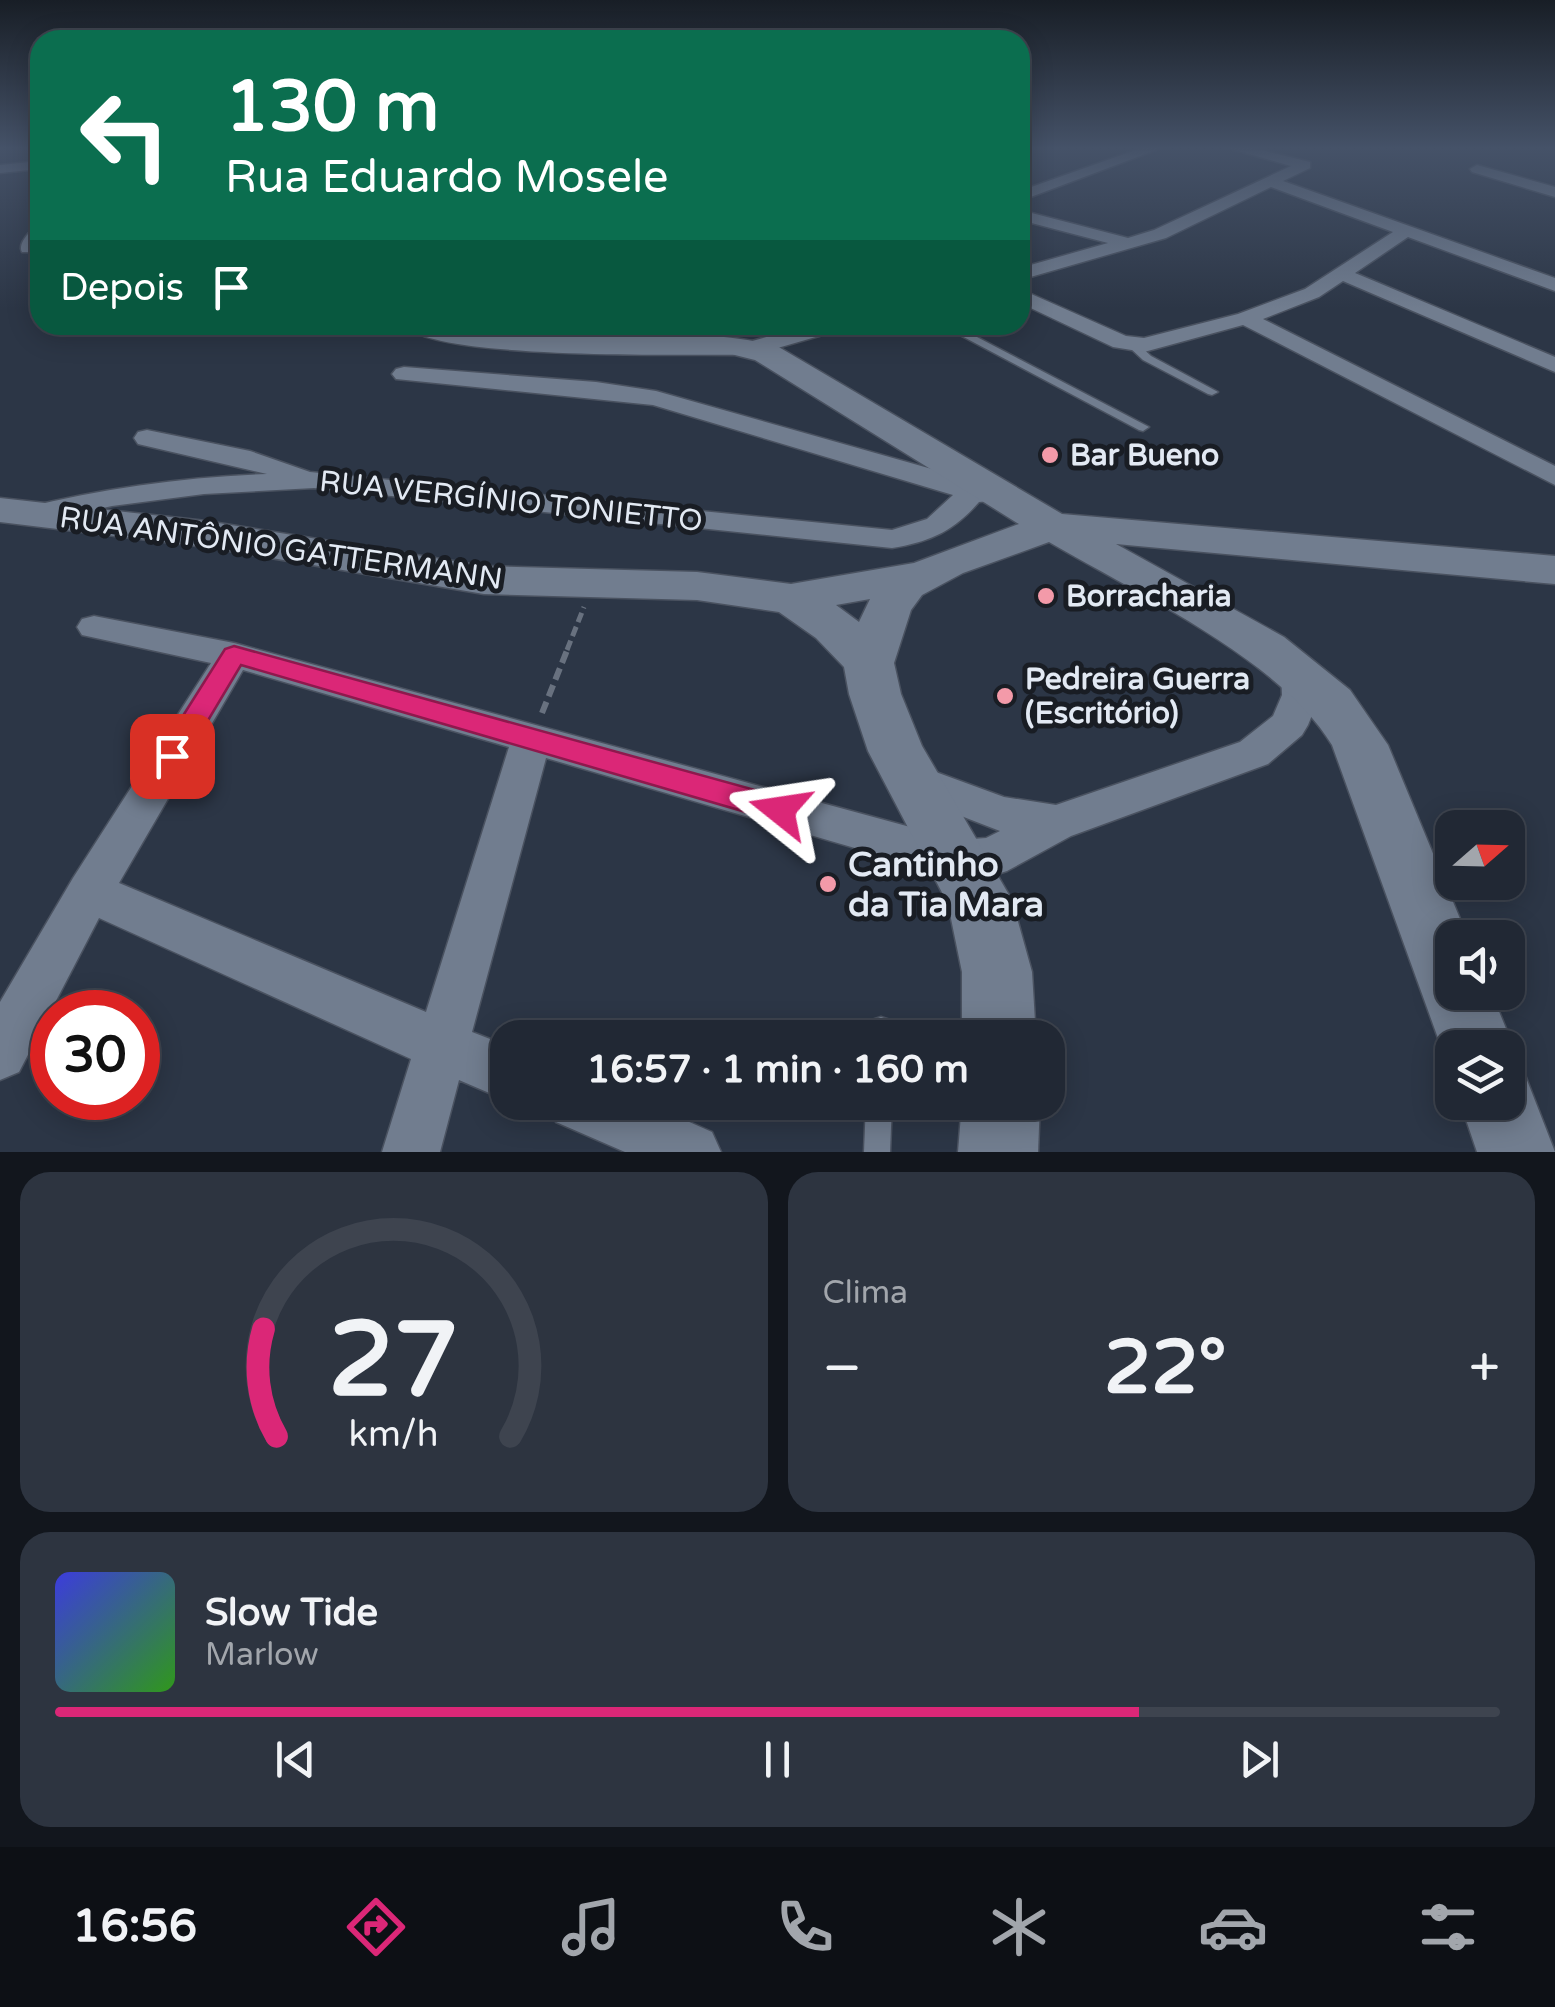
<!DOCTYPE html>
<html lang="pt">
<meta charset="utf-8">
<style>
body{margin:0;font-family:"Varela Round",sans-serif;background:#2d3440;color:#f1f3f6;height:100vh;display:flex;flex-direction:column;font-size:38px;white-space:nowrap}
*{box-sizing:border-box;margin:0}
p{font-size:32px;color:#a2a6ac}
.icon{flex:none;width:55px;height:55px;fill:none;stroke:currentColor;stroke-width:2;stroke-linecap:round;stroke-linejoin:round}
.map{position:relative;height:1152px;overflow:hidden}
.sheet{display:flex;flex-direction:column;gap:20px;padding:20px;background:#12161d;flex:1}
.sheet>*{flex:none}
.top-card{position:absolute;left:30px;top:30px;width:1000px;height:305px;border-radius:30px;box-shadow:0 5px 25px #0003,0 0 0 2px #3e444f;background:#0b6e4f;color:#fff;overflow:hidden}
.needle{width:65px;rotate:70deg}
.controls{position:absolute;left:1435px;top:810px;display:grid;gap:20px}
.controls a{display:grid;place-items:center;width:90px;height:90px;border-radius:20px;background:#212834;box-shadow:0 5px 25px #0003,0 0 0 2px #3e444f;font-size:50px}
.speed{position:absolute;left:30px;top:990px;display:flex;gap:20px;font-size:50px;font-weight:700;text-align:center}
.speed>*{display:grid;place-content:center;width:130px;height:130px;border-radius:50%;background:#212834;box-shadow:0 5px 25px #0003,0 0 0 2px #3e444f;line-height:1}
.speed .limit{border:15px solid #d22;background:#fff;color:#111}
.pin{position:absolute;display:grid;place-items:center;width:85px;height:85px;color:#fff;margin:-42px;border-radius:20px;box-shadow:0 5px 15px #0006}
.me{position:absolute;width:110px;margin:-55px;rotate:285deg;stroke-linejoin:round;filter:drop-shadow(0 0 8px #0008)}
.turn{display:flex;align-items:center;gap:35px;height:210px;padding:0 30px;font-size:45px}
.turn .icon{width:130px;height:130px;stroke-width:2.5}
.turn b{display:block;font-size:70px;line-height:85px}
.then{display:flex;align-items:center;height:95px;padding:0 30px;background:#0003;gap:20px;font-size:38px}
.big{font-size:75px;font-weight:700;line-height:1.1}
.sheet .card{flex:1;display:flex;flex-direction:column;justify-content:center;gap:15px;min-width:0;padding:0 35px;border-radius:30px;background:#2d3440}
.sheet .dial{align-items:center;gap:0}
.dial svg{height:260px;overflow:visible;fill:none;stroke:#3e444f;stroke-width:7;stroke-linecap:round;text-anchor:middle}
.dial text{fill:#f1f3f6;stroke:none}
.song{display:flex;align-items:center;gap:30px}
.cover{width:120px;height:120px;border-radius:15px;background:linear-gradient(135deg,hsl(240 70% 55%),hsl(110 70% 35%))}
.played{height:10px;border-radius:5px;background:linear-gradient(90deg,#db2777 75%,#3e444f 75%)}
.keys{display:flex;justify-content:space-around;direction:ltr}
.heat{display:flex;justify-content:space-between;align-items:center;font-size:55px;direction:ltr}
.sheet .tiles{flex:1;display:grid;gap:20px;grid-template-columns:1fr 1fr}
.card:last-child{grid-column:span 2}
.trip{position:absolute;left:490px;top:1020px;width:575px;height:100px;border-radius:30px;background:#212834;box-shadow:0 5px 25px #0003,0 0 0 2px #3e444f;font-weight:700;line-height:100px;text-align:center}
.tab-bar{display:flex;height:160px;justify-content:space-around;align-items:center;background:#0d1015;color:#a2a6ac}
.tab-bar .icon{width:70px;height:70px}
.tab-bar .current{color:#db2777}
.tab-bar b{font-size:45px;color:#f1f3f6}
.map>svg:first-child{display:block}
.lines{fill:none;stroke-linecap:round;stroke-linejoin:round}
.lane-casing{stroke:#4a5260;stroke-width:3}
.street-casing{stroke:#4a5260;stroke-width:3}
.secondary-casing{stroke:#4a5260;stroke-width:3}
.path-far1{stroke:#68717f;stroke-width:5;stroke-dasharray:10 5;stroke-linecap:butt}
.path{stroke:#68717f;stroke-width:6;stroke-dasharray:12 6;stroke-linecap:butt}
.lane{fill:#717d8f;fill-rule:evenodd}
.street{fill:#717d8f;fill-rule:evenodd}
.secondary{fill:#717d8f;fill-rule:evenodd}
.route{fill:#db2777;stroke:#8e194d;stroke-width:2.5}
.poi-dot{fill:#f39aa9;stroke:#191d24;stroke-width:4}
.labels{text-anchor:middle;stroke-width:10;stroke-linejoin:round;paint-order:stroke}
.poi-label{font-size:30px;font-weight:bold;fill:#e2e9f3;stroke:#191d24;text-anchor:start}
.street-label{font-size:30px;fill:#e2e9f3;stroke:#191d24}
.near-poi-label{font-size:35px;font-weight:bold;fill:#e2e9f3;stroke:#191d24;text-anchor:start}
</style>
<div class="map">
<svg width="1555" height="1152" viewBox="0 0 1555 1152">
<rect width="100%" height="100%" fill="#2c3646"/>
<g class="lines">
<defs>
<g id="lane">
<polygon points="941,325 954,325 1149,427 1143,431 1139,430"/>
<polygon points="1129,343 1137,343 1151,356 1218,392 1212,395 1208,394 1143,360 1129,347"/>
<polygon points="881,1017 890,1020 893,1038 869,1038 872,1020"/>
<polygon points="866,1102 892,1102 890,1152 864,1152"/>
</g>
<g id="street">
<polygon points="1144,147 1164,147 1020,201 1020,191"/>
<polygon points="1224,147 1249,147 1310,162 1310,168 1283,181 1555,278 1555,291 1408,237 1355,273 1555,357 1555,372 1343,281 1319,297 1263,319 1555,466 1555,485 1243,325 1144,352 1113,347 1020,303 1020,289 1126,336 1144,338 1238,314 1305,289 1393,232 1271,187 1166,238 1020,280 1020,268 1108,243 1020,220 1020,210 1128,238 1154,230 1291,166"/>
<polygon points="40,161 40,169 0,173 0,165"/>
<polygon points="1477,165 1555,187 1555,197 1472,172 1470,169"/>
<path d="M 40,226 L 40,244 L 34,252 L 22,252 C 17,244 31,228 40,226 Z"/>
<polygon points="809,325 843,325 840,330 753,355 742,348 745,343"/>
<path d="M 404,367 L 596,382 L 656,391 L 999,488 L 1003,494 L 999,500 L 979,502 C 954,531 930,542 892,548 L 314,488 L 204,494 L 112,506 L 35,523 L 24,520 L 20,514 L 24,508 C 104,488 185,477 267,474 L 138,444 L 134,438 L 138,432 L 147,430 L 250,451 L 310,472 L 892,530 L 927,519 L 953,495 L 653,405 L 396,379 L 392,374 L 396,369 Z"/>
<path d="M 94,616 L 234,643 L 958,840 L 986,838 L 1000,831 L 899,792 L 893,780 L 899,768 L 914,764 L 1004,797 L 1056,805 L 1240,742 L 1273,716 L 1282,695 L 1281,671 L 1286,662 L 1299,658 L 1312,662 L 1317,671 L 1320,695 L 1308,725 L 1302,735 L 1268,764 L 1071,836 L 1007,871 L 991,876 L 958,878 L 546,758 L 472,1032 L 508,1046 L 508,1101 L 459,1080 L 440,1152 L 382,1152 L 411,1059 L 99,918 L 19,1072 L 0,1080 L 0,1002 L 73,878 L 211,663 L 82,635 L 77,627 L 82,619 ZM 243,670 L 509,747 L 426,1012 L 119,883 Z"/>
<polygon points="548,1102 644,1102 712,1132 721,1152 625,1152 556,1122"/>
</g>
<g id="secondary">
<path d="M 405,325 C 452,325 498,332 545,333 C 621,334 703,328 777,346 L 1062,514 L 1555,556 L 1555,584 L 1116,544 L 1284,637 L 1350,690 L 1388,745 L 1468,938 L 1452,938 L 1452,992 L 1491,992 L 1514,1048 L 1508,1064 L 1508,1048 L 1452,1048 L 1451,1074 L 1332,745 C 1280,659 1136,593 1049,542 L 963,573 L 922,595 L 911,610 L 894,663 L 901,694 L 922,746 L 1012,900 L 1032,972 L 1036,1038 L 962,1038 L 962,972 L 948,904 L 868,751 L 849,694 L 844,667 L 816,638 L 779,612 L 697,600 L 484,594 L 206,547 L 0,522 L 0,498 L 206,521 L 484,566 L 697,572 L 791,584 L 914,563 L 1019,524 L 755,360 L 735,355 C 683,354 430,360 405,325 ZM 870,599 L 859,622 L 836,605 Z"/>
<polygon points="1508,1067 1525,1075 1555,1152 1477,1152 1460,1102 1508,1102"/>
<polygon points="962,1102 1040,1102 1038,1152 958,1152"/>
</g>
</defs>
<!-- lane casing -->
<use href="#lane" class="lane-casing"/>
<!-- street casing -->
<use href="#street" class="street-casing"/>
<!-- secondary casing -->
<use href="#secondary" class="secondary-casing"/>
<!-- path-far1 -->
<polyline class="path-far1" points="567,650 584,607"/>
<!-- path -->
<polyline class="path" points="542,713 568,648"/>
<!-- lane -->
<use href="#lane" class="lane"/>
<!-- street -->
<use href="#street" class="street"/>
<!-- secondary -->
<use href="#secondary" class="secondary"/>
</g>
<!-- sky -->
<linearGradient id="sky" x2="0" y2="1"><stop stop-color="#181e26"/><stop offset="0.48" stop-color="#455268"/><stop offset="1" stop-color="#455268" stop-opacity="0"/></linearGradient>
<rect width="1555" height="309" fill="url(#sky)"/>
<!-- route -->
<polygon class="route" points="234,646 780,797 791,801 795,810 791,818 780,822 241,665 182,764 172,767 162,764 158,756 162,749 225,649"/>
<!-- markers -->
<g class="poi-dot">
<circle cx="1050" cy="455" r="10"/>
<circle cx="1046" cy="596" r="10"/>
<circle cx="1005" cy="696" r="10"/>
<circle cx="828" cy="884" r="10"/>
</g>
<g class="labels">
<!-- poi labels -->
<g class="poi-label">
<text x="1070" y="465">Bar Bueno</text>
<text x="1066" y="606">Borracharia</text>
<text x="1025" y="689">Pedreira Guerra<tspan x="1025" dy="34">(Escritório)</tspan></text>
</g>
<!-- street labels -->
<g class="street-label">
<text transform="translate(511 501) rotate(6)" y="10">RUA VERGÍNIO TONIETTO</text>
<text transform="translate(281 548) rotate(8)" y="10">RUA ANTÔNIO GATTERMANN</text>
</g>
<!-- near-poi labels -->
<g class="near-poi-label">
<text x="848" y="876">Cantinho<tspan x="848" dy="40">da Tia Mara</tspan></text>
</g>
</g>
</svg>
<div class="controls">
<a><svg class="needle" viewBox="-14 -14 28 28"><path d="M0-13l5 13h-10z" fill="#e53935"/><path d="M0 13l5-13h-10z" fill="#a2a6ac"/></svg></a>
<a><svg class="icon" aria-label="sound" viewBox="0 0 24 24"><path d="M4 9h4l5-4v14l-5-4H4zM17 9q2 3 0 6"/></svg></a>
<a><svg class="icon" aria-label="layers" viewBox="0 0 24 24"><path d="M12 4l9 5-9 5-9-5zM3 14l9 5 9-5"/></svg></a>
</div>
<div class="speed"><div class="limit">30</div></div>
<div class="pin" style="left:172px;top:756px;background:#d93025"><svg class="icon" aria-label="arrive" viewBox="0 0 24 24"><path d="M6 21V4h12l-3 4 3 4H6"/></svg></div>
<svg class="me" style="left:780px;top:810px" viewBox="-20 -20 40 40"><path d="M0-17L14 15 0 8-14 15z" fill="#db2777" stroke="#fff" stroke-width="4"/></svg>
<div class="trip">16:57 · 1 min · 160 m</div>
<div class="top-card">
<div class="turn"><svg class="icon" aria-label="left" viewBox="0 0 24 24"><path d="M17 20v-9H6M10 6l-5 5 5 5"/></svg><div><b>130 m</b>Rua Eduardo Mosele</div></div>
<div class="then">Depois<svg class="icon" aria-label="arrive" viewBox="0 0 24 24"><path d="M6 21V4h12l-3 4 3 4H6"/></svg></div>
</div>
</div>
<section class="sheet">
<div class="tiles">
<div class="card dial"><svg viewBox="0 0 100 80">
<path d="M14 69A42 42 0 1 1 86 69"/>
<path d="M14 69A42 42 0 0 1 10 36" stroke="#db2777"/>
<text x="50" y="56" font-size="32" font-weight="700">27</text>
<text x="50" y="72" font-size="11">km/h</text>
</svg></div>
<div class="card"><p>Clima</p>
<div class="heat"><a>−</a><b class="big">22°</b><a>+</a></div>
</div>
<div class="card">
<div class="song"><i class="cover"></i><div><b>Slow Tide</b><p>Marlow</p></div></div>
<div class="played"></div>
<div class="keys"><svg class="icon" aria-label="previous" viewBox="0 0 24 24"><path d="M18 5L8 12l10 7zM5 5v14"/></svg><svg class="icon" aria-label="pause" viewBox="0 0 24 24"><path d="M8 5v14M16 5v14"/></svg><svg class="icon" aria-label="next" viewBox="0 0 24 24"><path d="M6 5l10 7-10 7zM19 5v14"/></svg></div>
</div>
</div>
</section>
<nav class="tab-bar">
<b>16:56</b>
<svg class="icon current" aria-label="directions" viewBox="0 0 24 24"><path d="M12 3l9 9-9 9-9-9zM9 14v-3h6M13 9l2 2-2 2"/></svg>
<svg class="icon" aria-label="music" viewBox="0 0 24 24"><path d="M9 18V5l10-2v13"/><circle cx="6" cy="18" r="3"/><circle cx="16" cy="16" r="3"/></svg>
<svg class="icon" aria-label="phone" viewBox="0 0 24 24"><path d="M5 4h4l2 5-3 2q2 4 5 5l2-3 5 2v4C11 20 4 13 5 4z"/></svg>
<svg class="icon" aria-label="climate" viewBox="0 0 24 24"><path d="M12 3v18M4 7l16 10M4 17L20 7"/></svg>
<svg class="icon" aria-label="car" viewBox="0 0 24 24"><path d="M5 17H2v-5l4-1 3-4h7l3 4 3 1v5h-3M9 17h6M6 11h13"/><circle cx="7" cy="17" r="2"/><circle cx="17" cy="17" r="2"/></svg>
<svg class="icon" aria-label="filters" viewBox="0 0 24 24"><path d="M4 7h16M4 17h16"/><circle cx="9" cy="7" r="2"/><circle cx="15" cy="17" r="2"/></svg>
</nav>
